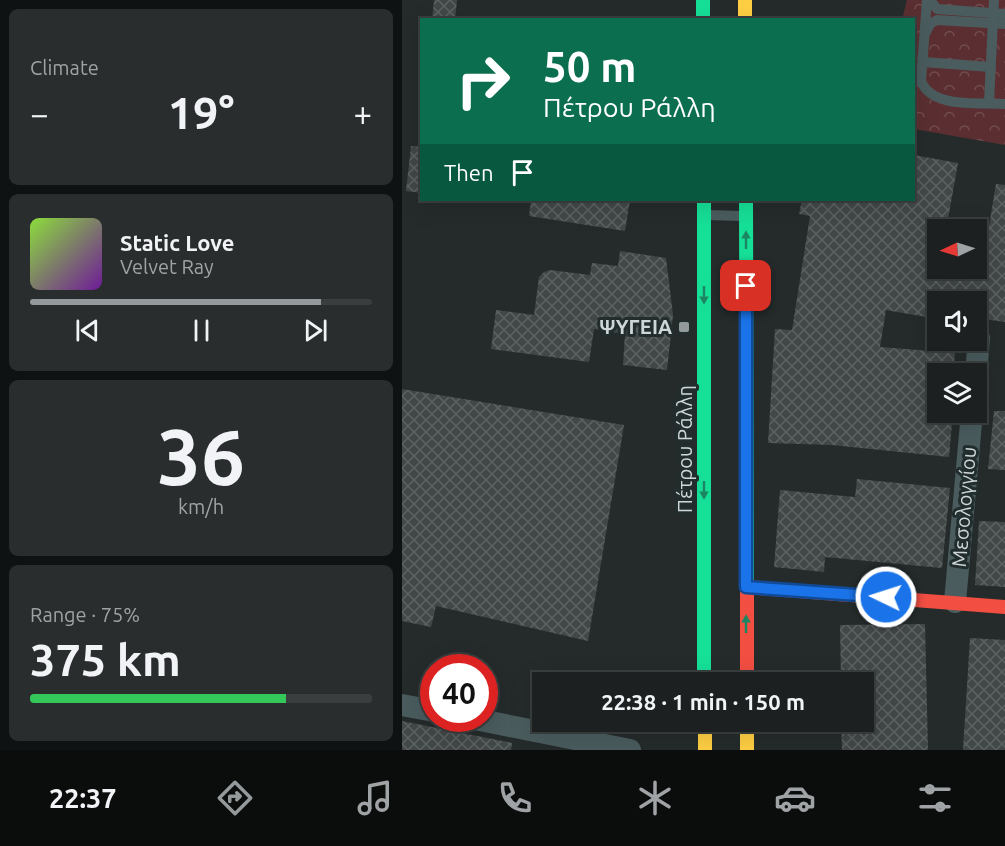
<!DOCTYPE html>
<meta charset="utf-8">
<style>
body{margin:0;font-family:Ubuntu,sans-serif;background:#292d2d;color:#f1f3f6;height:100vh;display:flex;flex-direction:column;font-size:22px;white-space:nowrap}
*{box-sizing:border-box;margin:0}
p{font-size:20px;color:#a0a3a5}
.icon{flex:none;width:33px;height:33px;fill:none;stroke:currentColor;stroke-width:2;stroke-linecap:round;stroke-linejoin:round}
.map{position:relative;flex:1;overflow:hidden}
.panel{display:flex;flex-direction:column;gap:9px;padding:9px;background:#0f1212;width:402px}
.panel>*{flex:none}
.top-card{position:absolute;left:18px;top:18px;width:495px;height:183px;border-radius:0px;box-shadow:0 6px 24px #0002,0 0 0 2px #3a3e3e;background:#0b6e4f;color:#fff;overflow:hidden}
.needle{width:39px;rotate:266deg}
.fabs{position:absolute;left:525px;top:219px;display:grid;gap:12px}
.fabs a{display:grid;place-items:center;width:60px;height:60px;border-radius:0px;background:#1c2020;box-shadow:0 6px 24px #0002,0 0 0 2px #3a3e3e;font-size:30px}
.speed{position:absolute;left:18px;top:654px;display:flex;gap:12px;font-size:30px;font-weight:700;text-align:center}
.speed>*{display:grid;place-content:center;width:78px;height:78px;border-radius:50%;background:#1c2020;box-shadow:0 6px 24px #0002,0 0 0 2px #3a3e3e;line-height:1}
.speed .limit{border:9px solid #d22;background:#fff;color:#111}
.pin{position:absolute;display:grid;place-items:center;width:51px;height:51px;color:#fff;margin:-26px;border-radius:12px;box-shadow:0 3px 9px #0006}
.me{position:absolute;width:66px;margin:-33px;rotate:274deg;stroke-linejoin:round;filter:drop-shadow(0 0 4px #0008)}
.turn{display:flex;align-items:center;gap:21px;height:126px;padding:0 24px;font-size:27px}
.turn .icon{width:78px;height:78px;stroke-width:2.5}
.turn b{display:block;font-size:42px;line-height:51px}
.then{display:flex;align-items:center;height:57px;padding:0 24px;background:#0003;gap:12px;font-size:22px}
.big{font-size:45px;font-weight:600;line-height:1.1}
.panel .card{flex:1;display:flex;flex-direction:column;justify-content:center;gap:9px;min-width:0;padding:0 21px;border-radius:9px;background:#292d2d}
.panel .dial{align-items:center;gap:0}
.dial b{font-size:78px;line-height:1}
.song{display:flex;align-items:center;gap:18px}
.cover{width:72px;height:72px;border-radius:9px;background:linear-gradient(135deg,hsl(90 70% 55%),hsl(280 70% 35%))}
.played{height:6px;border-radius:3px;background:linear-gradient(90deg,#949a9b 85%,#3a3e3e 85%)}
.keys{display:flex;justify-content:space-around;direction:ltr}
.heat{display:flex;justify-content:space-between;align-items:center;font-size:33px;direction:ltr}
.charge{height:9px;border-radius:4px;background:linear-gradient(90deg,#34c759 75%,#3a3e3e 0)}
.trip{position:absolute;left:130px;top:672px;width:342px;height:60px;border-radius:0px;background:#1c2020;box-shadow:0 6px 24px #0002,0 0 0 2px #3a3e3e;font-weight:600;line-height:60px;text-align:center}
.menu{display:flex;height:96px;justify-content:space-around;align-items:center;background:#0b0d0d;color:#a0a3a5}
.menu .icon{width:42px;height:42px}
.menu .on{color:#949a9b}
.menu b{font-size:27px;color:#f1f3f6}
main{display:flex;flex:1;min-height:0}
.map>svg:first-child{display:block}
.park{fill:url(#park-crowns)}
.building{fill:url(#building-cross-hatch)}
.lines{fill:none;stroke-linecap:round;stroke-linejoin:round}
.lane{stroke:#4a5c5e;stroke-width:10}
.street{stroke:#4a5c5e;stroke-width:22}
.fast{stroke:#16e098;stroke-width:14}
.slow{stroke:#ffcf43;stroke-width:14}
.jam{stroke:#f24e42;stroke-width:14}
.oneway{fill:#1c8663}
.route-casing{stroke:#114b97;stroke-width:15}
.route{stroke:#1a73e8;stroke-width:10}
.poi-dot{fill:#949a9b;stroke:#222d2e;stroke-width:2}
.labels{text-anchor:middle;stroke-width:6;stroke-linejoin:round;paint-order:stroke}
.poi-label{font-size:20px;font-weight:bold;fill:#cfd6d7;stroke:#222d2e;text-anchor:end}
.street-label{font-size:20px;fill:#cfd6d7;stroke:#222d2e}
</style>
<main>
<section class="panel">
<div class="card"><p>Climate</p>
<div class="heat"><a>−</a><b class="big">19°</b><a>+</a></div>
</div>
<div class="card">
<div class="song"><i class="cover"></i><div><b>Static Love</b><p>Velvet Ray</p></div></div>
<div class="played"></div>
<div class="keys"><svg class="icon" aria-label="previous" viewBox="0 0 24 24"><path d="M18 5L8 12l10 7zM5 5v14"/></svg><svg class="icon" aria-label="pause" viewBox="0 0 24 24"><path d="M8 5v14M16 5v14"/></svg><svg class="icon" aria-label="next" viewBox="0 0 24 24"><path d="M6 5l10 7-10 7zM19 5v14"/></svg></div>
</div>
<div class="card dial"><b>36</b><p>km/h</p></div>
<div class="card"><p>Range · 75%</p><b class="big">375 km</b><div class="charge"></div></div>
</section>
<div class="map">
<svg width="603" height="750" viewBox="0 0 603 750">
<defs>
<pattern id="park-crowns" width="20" height="18" patternUnits="userSpaceOnUse" patternTransform="scale(1.5)"><rect width="20" height="18" fill="#5b2f31"/><path d="M2 6a3 3 0 1 1 6 0M12 15a3 3 0 1 1 6 0" fill="none" stroke="#724c4e"/></pattern>
<pattern id="building-cross-hatch" width="8" height="8" patternUnits="userSpaceOnUse" patternTransform="scale(1.5)"><rect width="8" height="8" fill="#424747"/><path d="M0 0l8 8M0 8l8-8" fill="none" stroke="#5c6161"/></pattern>
</defs>
<rect width="100%" height="100%" fill="#252b2b"/>
<!-- park -->
<polygon class="park" points="505,0 603,0 603,145 512,129 512,20 500,20"/>
<!-- building -->
<g class="building">
<polygon points="32,0 55,0 53,20 30,20"/>
<polygon points="9,146 20,147 20,193 4,191"/>
<polygon points="512,155 556,163 544,230 536,230 536,268 580,268 594,184 603,185 603,322 574,318 574,302 536,302 536,319 484,310 478,347 553,353 551,374 536,374 536,412 551,412 547,457 430,445 366,443 373,329 390,330 408,216 397,214 400,200 512,200"/>
<polygon points="129,200 228,200 223,231 127,216"/>
<polygon points="218,251 264,258 271,315 265,370 221,365 223,334 192,329 187,362 89,349 94,310 132,315 137,277 142,272 148,270 188,275 190,263 216,266"/>
<polygon points="0,389 222,425 186,641 34,606 29,627 0,621"/>
<polygon points="592,411 603,411 603,470 586,469"/>
<polygon points="455,479 548,488 540,568 423,557 422,572 372,567 378,490 453,497"/>
<polygon points="577,521 603,522 603,587 573,585"/>
<polygon points="523,624 526,750 440,750 439,722 462,722 462,682 439,682 438,625"/>
<polygon points="568,638 603,640 603,750 561,750"/>
<polygon points="0,721 110,743 109,750 0,750"/>
</g>
<g class="lines">
<!-- lane -->
<g class="lane">
<path d="M 525,0 L 519,81 C 530,109 578,102 603,104"/>
<polyline points="528,0 535,9 603,14"/>
<polyline points="524,32 528,24 535,20 603,24"/>
<polyline points="521,62 589,67"/>
<polyline points="587,103 592,0"/>
<polyline points="305,215 340,216"/>
</g>
<!-- street -->
<g class="street">
<polyline points="574,374 577,338"/>
<polyline points="553,602 570,412"/>
<polyline points="0,705 32,711"/>
<polyline points="68,718 228,750"/>
</g>
<!-- fast -->
<g class="fast">
<polyline points="301,0 301,20"/>
<polyline points="302,200 302,682"/>
<polyline points="344,200 345,582"/>
</g>
<!-- slow -->
<g class="slow">
<polyline points="343,0 343,20"/>
<polyline points="303,722 303,750"/>
<polyline points="345,722 345,750"/>
</g>
<!-- jam -->
<g class="jam">
<polyline points="345,582 345,682"/>
<polyline points="344,587 603,607"/>
</g>
</g>
<!-- one-way arrows -->
<defs><path id="oneway-solid" d="M-6-.8H1V-3.2L6.5 0L1 3.2V.8H-6Z" transform="scale(1.5)"/></defs>
<g class="oneway">
<use href="#oneway-solid" transform="translate(344 240) rotate(-90)"/>
<use href="#oneway-solid" transform="translate(302 295) rotate(90)"/>
<use href="#oneway-solid" transform="translate(302 490) rotate(90)"/>
<use href="#oneway-solid" transform="translate(344 624) rotate(-90)"/>
</g>
<g class="lines">
<defs>
<polyline id="route" points="344,286 344,587 484,597"/>
</defs>
<!-- route casing -->
<use href="#route" class="route-casing"/>
<!-- route -->
<use href="#route" class="route"/>
</g>
<!-- markers -->
<rect class="poi-dot" x="276" y="321" width="12" height="12" rx="3"/>
<g class="labels">
<!-- poi labels -->
<g class="poi-label">
<text x="270" y="334">ΨΥΓΕΙΑ</text>
</g>
<!-- street labels -->
<g class="street-label">
<text transform="translate(283 449) rotate(-90)" y="7">Πέτρου Ράλλη</text>
<text transform="translate(562 507) rotate(-85)" y="7">Μεσολογγίου</text>
</g>
</g>
</svg>
<div class="fabs">
<a><svg class="needle" viewBox="-14 -14 28 28"><path d="M0-13l5 13h-10z" fill="#e53935"/><path d="M0 13l5-13h-10z" fill="#a0a3a5"/></svg></a>
<a><svg class="icon" aria-label="sound" viewBox="0 0 24 24"><path d="M4 9h4l5-4v14l-5-4H4zM17 9q2 3 0 6"/></svg></a>
<a><svg class="icon" aria-label="layers" viewBox="0 0 24 24"><path d="M12 4l9 5-9 5-9-5zM3 14l9 5 9-5"/></svg></a>
</div>
<div class="speed"><div class="limit">40</div></div>
<div class="pin" style="left:344px;top:286px;background:#d93025"><svg class="icon" aria-label="arrive" viewBox="0 0 24 24"><path d="M6 21V4h12l-3 4 3 4H6"/></svg></div>
<svg class="me" style="left:484px;top:597px" viewBox="-20 -20 40 40"><circle r="17" fill="#1a73e8" stroke="#fff" stroke-width="3"/><path d="M0-11L8 9 0 5-8 9z" fill="#fff"/></svg>
<div class="trip">22:38 · 1 min · 150 m</div>
<div class="top-card">
<div class="turn"><svg class="icon" aria-label="right" viewBox="0 0 24 24"><path d="M7 20v-9h11M14 6l5 5-5 5"/></svg><div><b>50 m</b>Πέτρου Ράλλη</div></div>
<div class="then">Then<svg class="icon" aria-label="arrive" viewBox="0 0 24 24"><path d="M6 21V4h12l-3 4 3 4H6"/></svg></div>
</div>
</div>
</main>
<nav class="menu">
<b>22:37</b>
<svg class="icon on" aria-label="directions" viewBox="0 0 24 24"><path d="M12 3l9 9-9 9-9-9zM9 14v-3h6M13 9l2 2-2 2"/></svg>
<svg class="icon" aria-label="music" viewBox="0 0 24 24"><path d="M9 18V5l10-2v13"/><circle cx="6" cy="18" r="3"/><circle cx="16" cy="16" r="3"/></svg>
<svg class="icon" aria-label="phone" viewBox="0 0 24 24"><path d="M5 4h4l2 5-3 2q2 4 5 5l2-3 5 2v4C11 20 4 13 5 4z"/></svg>
<svg class="icon" aria-label="climate" viewBox="0 0 24 24"><path d="M12 3v18M4 7l16 10M4 17L20 7"/></svg>
<svg class="icon" aria-label="car" viewBox="0 0 24 24"><path d="M5 17H2v-5l4-1 3-4h7l3 4 3 1v5h-3M9 17h6M6 11h13"/><circle cx="7" cy="17" r="2"/><circle cx="17" cy="17" r="2"/></svg>
<svg class="icon" aria-label="filters" viewBox="0 0 24 24"><path d="M4 7h16M4 17h16"/><circle cx="9" cy="7" r="2"/><circle cx="15" cy="17" r="2"/></svg>
</nav>
